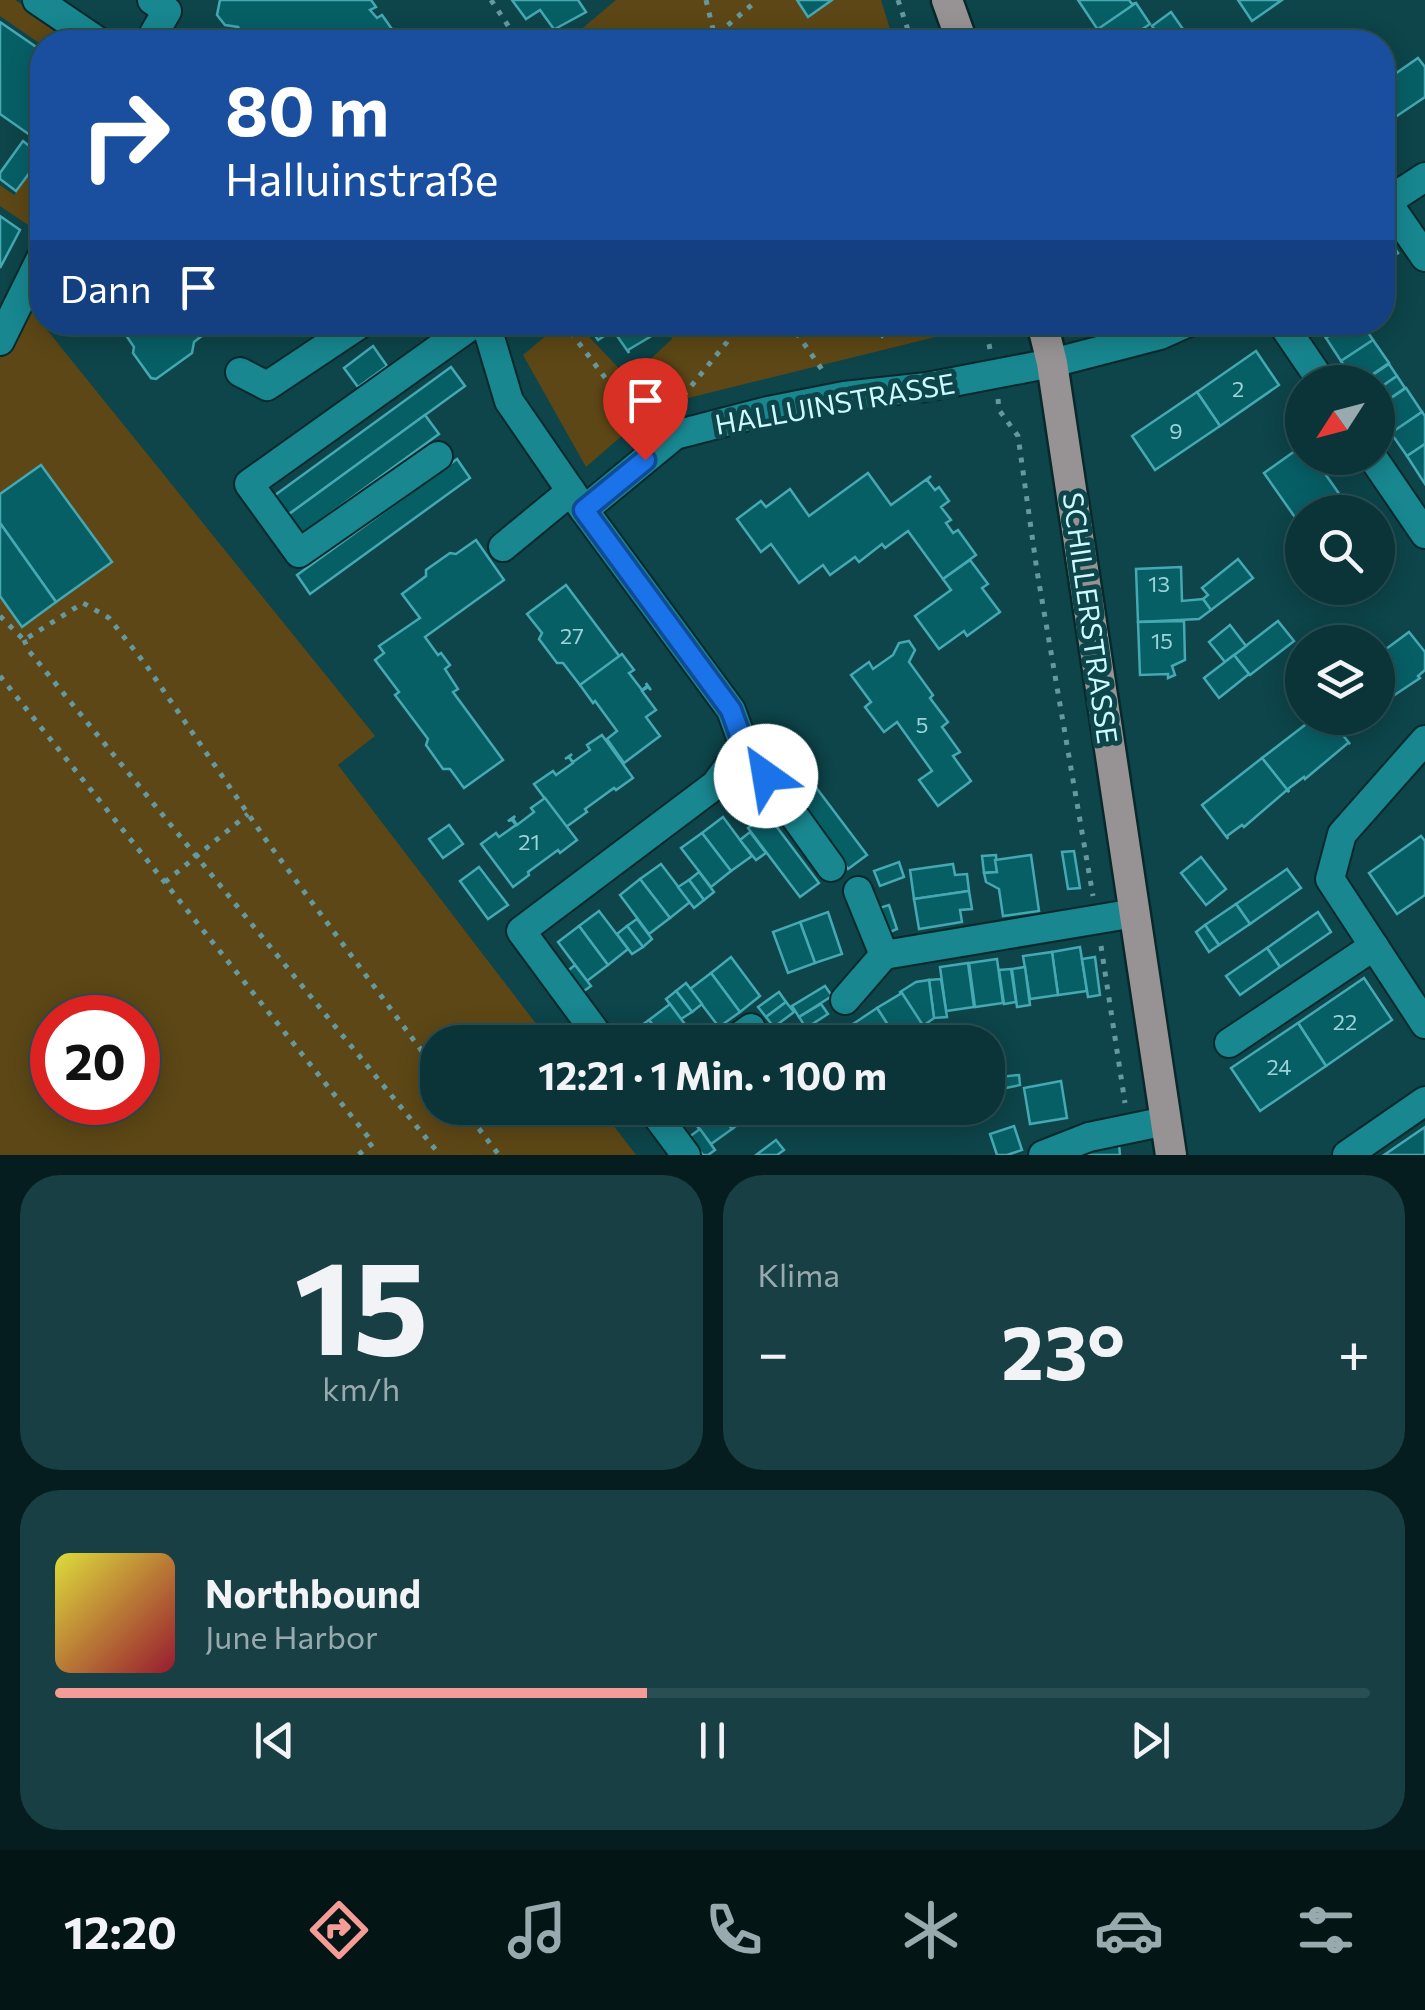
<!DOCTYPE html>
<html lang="de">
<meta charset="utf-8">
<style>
body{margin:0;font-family:Commissioner,sans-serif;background:#183f43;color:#f1f3f6;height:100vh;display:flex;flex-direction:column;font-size:38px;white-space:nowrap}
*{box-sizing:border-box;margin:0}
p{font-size:32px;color:#99aaae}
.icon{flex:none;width:55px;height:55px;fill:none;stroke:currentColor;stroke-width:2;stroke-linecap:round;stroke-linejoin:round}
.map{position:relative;height:1155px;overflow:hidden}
.drawer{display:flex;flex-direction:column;gap:20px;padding:20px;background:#061d1f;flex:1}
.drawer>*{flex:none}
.banner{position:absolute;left:30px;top:30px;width:1365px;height:305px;border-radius:40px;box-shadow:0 5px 25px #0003,0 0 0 2px #2a4f53;background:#1a4fa0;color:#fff;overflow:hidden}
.needle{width:65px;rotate:234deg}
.fabs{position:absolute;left:1285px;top:365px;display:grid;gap:20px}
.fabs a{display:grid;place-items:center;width:110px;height:110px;border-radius:50%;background:#0a3438;box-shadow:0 5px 25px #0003,0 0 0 2px #2a4f53;font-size:50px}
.speed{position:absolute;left:30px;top:995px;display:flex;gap:20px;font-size:50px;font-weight:700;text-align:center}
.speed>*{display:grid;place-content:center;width:130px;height:130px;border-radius:50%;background:#0a3438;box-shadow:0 5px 25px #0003,0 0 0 2px #2a4f53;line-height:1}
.speed .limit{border:15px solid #d22;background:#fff;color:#111}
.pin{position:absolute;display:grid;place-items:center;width:85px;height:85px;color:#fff;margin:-102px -42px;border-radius:50% 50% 50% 0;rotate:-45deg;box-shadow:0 0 10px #0007}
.pin .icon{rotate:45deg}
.me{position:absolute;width:110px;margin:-55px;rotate:328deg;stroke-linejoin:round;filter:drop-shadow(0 0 8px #0008)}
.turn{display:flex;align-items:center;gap:35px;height:210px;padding:0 30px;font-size:45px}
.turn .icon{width:130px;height:130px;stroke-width:2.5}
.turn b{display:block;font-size:70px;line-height:85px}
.then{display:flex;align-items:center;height:95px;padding:0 30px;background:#0003;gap:20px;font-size:38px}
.big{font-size:75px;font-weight:700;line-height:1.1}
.drawer .widget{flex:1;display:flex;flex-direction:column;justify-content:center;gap:15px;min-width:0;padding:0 35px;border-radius:40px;background:#183f43}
.drawer .dial{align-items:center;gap:0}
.dial b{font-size:130px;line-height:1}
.song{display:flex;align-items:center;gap:30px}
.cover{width:120px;height:120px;border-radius:15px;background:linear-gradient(135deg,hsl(60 70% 55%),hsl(350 70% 35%))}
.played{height:10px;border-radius:5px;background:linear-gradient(90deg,#f59c96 45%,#2a4f53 45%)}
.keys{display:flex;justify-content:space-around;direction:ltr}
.heat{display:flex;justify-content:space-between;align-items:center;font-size:55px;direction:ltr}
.drawer .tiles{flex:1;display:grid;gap:20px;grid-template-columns:1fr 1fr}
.widget:last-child{grid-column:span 2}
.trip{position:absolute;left:420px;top:1025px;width:585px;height:100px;border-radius:40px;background:#0a3438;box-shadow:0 5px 25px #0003,0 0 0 2px #2a4f53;font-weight:700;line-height:100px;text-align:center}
.tabs{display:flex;height:160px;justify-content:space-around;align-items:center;background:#041516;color:#99aaae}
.tabs .icon{width:70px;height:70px}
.tabs .current{color:#f59c96}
.tabs b{font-size:45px;color:#f1f3f6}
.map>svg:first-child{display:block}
.green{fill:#5d4716;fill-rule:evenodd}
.building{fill:#075f66;stroke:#45a8b2;stroke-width:2.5}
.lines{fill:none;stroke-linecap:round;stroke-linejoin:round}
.minor-casing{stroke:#08292b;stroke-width:32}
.major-casing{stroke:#08292b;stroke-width:35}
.path{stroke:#66999e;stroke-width:5;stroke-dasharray:5 8;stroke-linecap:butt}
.minor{stroke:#188790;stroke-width:28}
.major{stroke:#979394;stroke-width:30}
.route-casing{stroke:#114b97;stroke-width:25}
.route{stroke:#1a73e8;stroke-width:18}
.labels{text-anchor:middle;stroke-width:10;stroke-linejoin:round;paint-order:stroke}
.number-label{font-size:22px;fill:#9cd3d8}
.street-label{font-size:28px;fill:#cdfafe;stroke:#0d454a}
</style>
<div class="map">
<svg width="1425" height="1155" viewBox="0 0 1425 1155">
<rect width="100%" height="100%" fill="#0d454a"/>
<!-- green -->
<g class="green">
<polygon points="0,0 15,0 77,42 42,42 42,45 0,16"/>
<polygon points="616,0 881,0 894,42 566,42"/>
<polygon points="30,174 42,181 42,221 37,231 0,206 0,185 14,195"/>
<path d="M 22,299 L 375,736 L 338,765 L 550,1042 L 438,1042 L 438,1108 L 600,1108 L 636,1155 L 0,1155 L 0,341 ZM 52,1018 L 138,1018 L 138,1102 L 52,1102 Z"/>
<polygon points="963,322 964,330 656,406 586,467 523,355 561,323 576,323 629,379 672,339 668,328 675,323"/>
</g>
<!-- building -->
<g class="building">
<polygon points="220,0 371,0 376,7 370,10 377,18 382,15 401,42 263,42 246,39 238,27 225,25 217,15"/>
<polygon points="512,0 578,0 586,12 555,29 556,32 540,10 526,19"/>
<polygon points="797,0 832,0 808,17"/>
<polygon points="1078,0 1129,0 1132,4 1136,3 1098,30"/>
<polygon points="1238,0 1282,0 1252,21"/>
<polygon points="1136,3 1150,24 1123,42 1079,42"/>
<polygon points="1171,12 1192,42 1163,42 1152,26"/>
<polygon points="0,22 42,51 42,117 30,135 0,114"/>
<polygon points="1418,58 1425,67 1425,97 1382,126 1382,83"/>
<polygon points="23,141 42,156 16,191 0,179 0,173"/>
<polygon points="0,216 20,230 0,268"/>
<polygon points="1391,242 1398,253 1382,263 1382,248"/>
<polygon points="117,322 220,322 194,342 192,353 156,379 151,378 133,353 134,347"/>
<polygon points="586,322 652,322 658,332 628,350 629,353 613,330 598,340"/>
<polygon points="872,322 902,322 882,337"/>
<polygon points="1315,322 1348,322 1326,338"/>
<polygon points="1348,322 1361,322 1373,340 1341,361 1326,338"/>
<polygon points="1373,340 1389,363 1361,382 1356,382 1341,361"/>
<polygon points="373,346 387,366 358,387 344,368"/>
<polygon points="1256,351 1279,385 1220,426 1197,392"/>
<polygon points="1389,364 1397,376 1378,389 1378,382 1362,382"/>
<polygon points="451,367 465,386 285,517 271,498"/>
<polygon points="1397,376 1405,388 1379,406 1378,389"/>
<polygon points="1406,388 1422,412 1391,433 1378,414 1378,407"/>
<polygon points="1197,392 1220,426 1155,470 1132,436"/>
<polygon points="1422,412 1425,416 1425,444 1407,456 1391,433"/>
<polygon points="425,415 439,434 299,536 285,517"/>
<polygon points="1425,444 1425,484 1407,456"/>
<polygon points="1302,446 1302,458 1314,458 1340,495 1315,512 1302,512 1302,521 1299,523 1264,473"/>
<polygon points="457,459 470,478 310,594 297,575"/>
<polygon points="41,465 112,562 56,602 0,523 0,494"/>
<polygon points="868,473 891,505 931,476 927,480 935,490 939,487 949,501 941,507 951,520 946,523 953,533 958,530 976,555 943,579 908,531 885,548 882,544 859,562 855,557 830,575 823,565 799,583 771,544 761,552 737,519 761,501 766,507 790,489 809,516"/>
<polygon points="1340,495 1352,512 1315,512"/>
<polygon points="0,523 56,602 22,627 0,596"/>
<polygon points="476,540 504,580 425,637 438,655 441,653 450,665 445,669 458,689 453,692 503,760 464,788 450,769 443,769 426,745 428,739 395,695 399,692 375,660 384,653 379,646 420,618 402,594 426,576 426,570 450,553 456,554"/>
<polygon points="1238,559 1253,578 1211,610 1203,599 1208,595 1202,588"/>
<polygon points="970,560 988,584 982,588 1000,612 967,636 964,631 939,649 915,616 951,590 943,579"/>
<polygon points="1181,567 1182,601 1203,599 1211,610 1199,619 1138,622 1136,569"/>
<polygon points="566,585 620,657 580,685 563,663 557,663 539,639 542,633 527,614"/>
<polygon points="1184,621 1185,660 1172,666 1175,675 1168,678 1168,674 1140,675 1138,622"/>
<polygon points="1278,621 1294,641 1250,675 1234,655"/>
<polygon points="1230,625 1246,646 1225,662 1209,642"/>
<polygon points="1409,632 1425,652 1425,670 1418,676 1420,678 1378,706 1378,655"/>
<polygon points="909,641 915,650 909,662 933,695 930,698 948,722 942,727 960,752 953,756 971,781 938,806 919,780 932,771 897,722 884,732 865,707 871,702 851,675 869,662 873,669 893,655 899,643"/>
<polygon points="622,654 634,670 629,673 642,690 647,686 646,683 651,690 648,687 642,691 656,710 646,717 660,736 624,763 607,739 617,731 595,701 593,703 580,685"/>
<polygon points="1234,655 1249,674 1219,698 1204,678"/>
<polygon points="1314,718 1329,718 1350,744 1348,743 1305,779 1304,777 1288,789 1289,792 1262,758"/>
<polygon points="602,735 633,778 616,790 614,788 585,809 587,812 566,827 534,784 553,771 556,775 573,763 569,757 565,759 572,754 569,757 573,762 590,750 587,745"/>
<polygon points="1262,758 1289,792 1287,790 1244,827 1242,825 1227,836 1228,839 1202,805"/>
<polygon points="815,786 867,855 848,869 796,800"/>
<polygon points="545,798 577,840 560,853 558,850 528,872 529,875 513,887 481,844 496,833 499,837 516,825 512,820 508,821 515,816 513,819 517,825 534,812 531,808"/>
<polygon points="767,814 819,883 800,897 748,828"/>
<polygon points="723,817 752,856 731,871 702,833"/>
<polygon points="449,825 463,844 443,858 429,839"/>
<polygon points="750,832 766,853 756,860 740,840"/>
<polygon points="702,833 731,871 711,887 681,848"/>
<polygon points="1421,836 1425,841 1425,895 1397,914 1369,873"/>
<polygon points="1074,851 1080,888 1068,889 1062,852"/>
<polygon points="996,855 997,872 984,873 982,856"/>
<polygon points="1031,855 1039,911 1003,916 999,889 986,882 984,873 997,872 995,860"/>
<polygon points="1201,857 1226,889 1206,905 1181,873"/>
<polygon points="899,862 904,877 880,886 874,871"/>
<polygon points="661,864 690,902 670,918 640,879"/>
<polygon points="953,864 955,875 967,874 969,891 914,899 910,870"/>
<polygon points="479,867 508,905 488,919 460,881"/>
<polygon points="1287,869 1301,888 1250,924 1236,904"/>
<polygon points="699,872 714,892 704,900 689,880"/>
<polygon points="640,879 670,918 649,934 620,895"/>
<polygon points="689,880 704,900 694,908 678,887"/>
<polygon points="969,891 972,909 960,910 962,922 919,929 914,899"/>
<polygon points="1236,904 1250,924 1219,945 1205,925"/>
<polygon points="889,905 897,929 885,934 876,909"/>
<polygon points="599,911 628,949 608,965 579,926"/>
<polygon points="828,912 842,954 815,963 800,922"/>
<polygon points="1318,912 1331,932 1280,967 1267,948"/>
<polygon points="637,919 652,939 643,947 627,926"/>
<polygon points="800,922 815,963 788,973 773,932"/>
<polygon points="1205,925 1219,945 1209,952 1196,932"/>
<polygon points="579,926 608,965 587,981 558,942"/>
<polygon points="627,926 643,947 632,954 617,934"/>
<polygon points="1080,947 1087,991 1058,995 1052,952"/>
<polygon points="1267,948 1280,967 1240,995 1226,976"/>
<polygon points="1052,952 1058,995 1030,999 1023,956"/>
<polygon points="731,957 760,996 740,1012 711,973"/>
<polygon points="1095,957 1100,995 1088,997 1082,959"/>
<polygon points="997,959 1003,1003 975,1007 969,963"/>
<polygon points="968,963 974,1007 946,1011 940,967"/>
<polygon points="575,965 591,986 581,993 565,973"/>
<polygon points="1025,967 1030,1005 1017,1007 1012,969"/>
<polygon points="1011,969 1016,1002 1004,1004 999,970"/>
<polygon points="711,973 740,1012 719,1027 690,989"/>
<polygon points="1364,978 1392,1020 1326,1066 1298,1023"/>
<polygon points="941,979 947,1017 934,1018 929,980"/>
<polygon points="929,980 934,1018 923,1026 900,992 916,982"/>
<polygon points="686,983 702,1004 692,1012 676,991"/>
<polygon points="825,986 832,996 799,1017 792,1006"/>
<polygon points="676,991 692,1012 681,1019 666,999"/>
<polygon points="779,992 786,1002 766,1017 758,1007"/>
<polygon points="902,993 926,1030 907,1042 899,1042 877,1008"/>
<polygon points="786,1002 794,1012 774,1027 766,1017"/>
<polygon points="670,1004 681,1019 699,1042 666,1042 649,1020"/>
<polygon points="821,1004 828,1014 806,1028 799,1017"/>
<polygon points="877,1008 899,1042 865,1042 853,1024"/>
<polygon points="649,1020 666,1042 634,1042 628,1035"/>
<polygon points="1298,1023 1326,1066 1260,1111 1231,1068"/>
<polygon points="853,1024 865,1042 831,1042 829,1039"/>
<polygon points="785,1028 796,1042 766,1042"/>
<polygon points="1019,1075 1020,1085 1001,1089 999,1077"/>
<polygon points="1061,1081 1067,1118 1030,1124 1024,1088"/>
<polygon points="683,1108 716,1108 732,1129 711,1144"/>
<polygon points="716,1108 748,1108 753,1113 732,1129"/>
<polygon points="1014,1126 1022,1150 1007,1155 997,1155 990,1134"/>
<polygon points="1425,1127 1425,1155 1384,1155"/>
<polygon points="700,1129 715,1150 708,1155 703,1155 689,1137"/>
<polygon points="776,1140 784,1150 777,1155 756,1155"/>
<polygon points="1119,1144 1120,1155 1061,1155"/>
</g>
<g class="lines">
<defs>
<g id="minor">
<polyline points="37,0 99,42"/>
<polyline points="149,42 167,11 152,0"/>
<polyline points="1387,202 1425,257"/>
<polyline points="1382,205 1425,177"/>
<polyline points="489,322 489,334 509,401 584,510 731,710 744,746 715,785 521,931 603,1042"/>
<polyline points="1281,322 1322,382"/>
<polyline points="0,341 42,256"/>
<polyline points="240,372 267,386 363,322"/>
<polyline points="438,456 299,553 249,484 476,322"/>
<polyline points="1373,458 1425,534"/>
<polyline points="584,510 675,435 768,411 844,396 927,387 1052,363 1160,335 1189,322"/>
<polyline points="503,547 571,491"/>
<polyline points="1425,740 1342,834 1330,879 1425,1024"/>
<polyline points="744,746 831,867"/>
<polyline points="858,891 884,955 1135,913"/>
<polyline points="845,1000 884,955"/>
<polyline points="732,1042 751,1028"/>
<polyline points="1229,1043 1374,946"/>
<polyline points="651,1108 686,1155"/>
<polyline points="1043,1155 1089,1137 1166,1121"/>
<polyline points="1347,1155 1425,1101"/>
</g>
<g id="major">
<polyline points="947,0 962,42"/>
<polyline points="1042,322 1052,363 1171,1155"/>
</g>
</defs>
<!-- minor casing -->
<use href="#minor" class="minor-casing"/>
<!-- major casing -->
<use href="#major" class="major-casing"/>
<!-- path -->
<g class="path">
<polyline points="491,0 519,42"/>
<polyline points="706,0 716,42"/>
<polyline points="898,0 912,42"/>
<polyline points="708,42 755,2"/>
<polyline points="563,322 634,416 653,415"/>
<polyline points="789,322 823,371"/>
<polyline points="990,349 988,340 992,322"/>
<polyline points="998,399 999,410 1018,436 1037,571 1093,896"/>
<polyline points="675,406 727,342 737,322"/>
<polyline points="0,616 24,640 83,603 109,618 146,665 266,840 438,1073"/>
<polyline points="24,640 29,651 440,1155"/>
<polyline points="0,676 373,1143 358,1155"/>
<polyline points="165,882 248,814"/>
<polyline points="1101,946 1125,1103"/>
<polyline points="463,1108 499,1155"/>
</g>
<!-- minor -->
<use href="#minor" class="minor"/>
<!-- major -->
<use href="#major" class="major"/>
</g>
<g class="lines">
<defs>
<polyline id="route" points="645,460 584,510 731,710 744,746 766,776"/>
</defs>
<!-- route casing -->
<use href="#route" class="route-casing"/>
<!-- route -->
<use href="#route" class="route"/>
</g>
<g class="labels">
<!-- number labels -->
<g class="number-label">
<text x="1238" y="397">2</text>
<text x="1176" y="439">9</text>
<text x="1159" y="592">13</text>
<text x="572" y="644">27</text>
<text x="1162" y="649">15</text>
<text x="922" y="733">5</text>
<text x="529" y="850">21</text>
<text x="1345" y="1030">22</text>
<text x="1279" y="1075">24</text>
</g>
<!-- street labels -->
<g class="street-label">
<text transform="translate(835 404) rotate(-10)" y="10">HALLUINSTRASSE</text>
<text transform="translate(1090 618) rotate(82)" y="10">SCHILLERSTRASSE</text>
</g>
</g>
</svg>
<div class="fabs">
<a><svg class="needle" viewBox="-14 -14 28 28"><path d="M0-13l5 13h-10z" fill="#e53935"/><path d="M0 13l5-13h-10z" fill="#99aaae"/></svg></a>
<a><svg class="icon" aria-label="search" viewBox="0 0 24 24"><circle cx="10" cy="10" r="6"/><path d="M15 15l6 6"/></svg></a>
<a><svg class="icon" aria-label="layers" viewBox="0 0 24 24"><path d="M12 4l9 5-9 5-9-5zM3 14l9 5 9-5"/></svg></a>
</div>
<div class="speed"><div class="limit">20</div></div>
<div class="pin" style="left:645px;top:460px;background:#d93025"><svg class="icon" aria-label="arrive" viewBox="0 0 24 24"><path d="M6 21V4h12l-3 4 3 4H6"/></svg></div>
<svg class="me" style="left:766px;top:776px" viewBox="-20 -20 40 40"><circle r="19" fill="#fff"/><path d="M0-13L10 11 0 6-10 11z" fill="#1a73e8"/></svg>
<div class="trip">12:21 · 1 Min. · 100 m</div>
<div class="banner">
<div class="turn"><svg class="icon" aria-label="right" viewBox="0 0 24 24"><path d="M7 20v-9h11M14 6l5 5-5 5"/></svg><div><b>80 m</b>Halluinstraße</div></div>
<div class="then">Dann<svg class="icon" aria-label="arrive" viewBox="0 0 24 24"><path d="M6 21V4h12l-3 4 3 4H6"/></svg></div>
</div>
</div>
<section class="drawer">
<div class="tiles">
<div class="widget dial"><b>15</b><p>km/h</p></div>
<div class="widget"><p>Klima</p>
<div class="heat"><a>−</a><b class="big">23°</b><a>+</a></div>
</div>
<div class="widget">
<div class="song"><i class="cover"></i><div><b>Northbound</b><p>June Harbor</p></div></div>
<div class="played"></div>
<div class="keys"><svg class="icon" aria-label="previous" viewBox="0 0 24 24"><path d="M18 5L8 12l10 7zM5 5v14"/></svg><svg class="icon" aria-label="pause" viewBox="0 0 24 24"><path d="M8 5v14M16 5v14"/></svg><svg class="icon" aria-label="next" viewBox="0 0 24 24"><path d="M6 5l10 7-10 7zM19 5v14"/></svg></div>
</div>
</div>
</section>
<nav class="tabs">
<b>12:20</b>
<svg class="icon current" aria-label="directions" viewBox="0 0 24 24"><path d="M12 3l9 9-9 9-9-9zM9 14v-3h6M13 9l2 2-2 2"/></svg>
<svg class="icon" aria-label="music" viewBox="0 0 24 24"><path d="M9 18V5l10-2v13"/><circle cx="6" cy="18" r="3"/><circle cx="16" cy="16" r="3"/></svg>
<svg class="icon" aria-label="phone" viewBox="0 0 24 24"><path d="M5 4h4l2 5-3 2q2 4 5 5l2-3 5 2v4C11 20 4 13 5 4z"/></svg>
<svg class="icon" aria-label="climate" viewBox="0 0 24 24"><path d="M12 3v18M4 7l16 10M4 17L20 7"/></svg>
<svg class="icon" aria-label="car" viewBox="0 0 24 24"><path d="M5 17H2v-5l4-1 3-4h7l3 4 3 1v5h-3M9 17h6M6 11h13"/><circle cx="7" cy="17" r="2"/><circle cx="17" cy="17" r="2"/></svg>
<svg class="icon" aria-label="filters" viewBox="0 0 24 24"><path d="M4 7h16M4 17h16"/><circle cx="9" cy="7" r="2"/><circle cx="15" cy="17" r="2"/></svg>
</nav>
